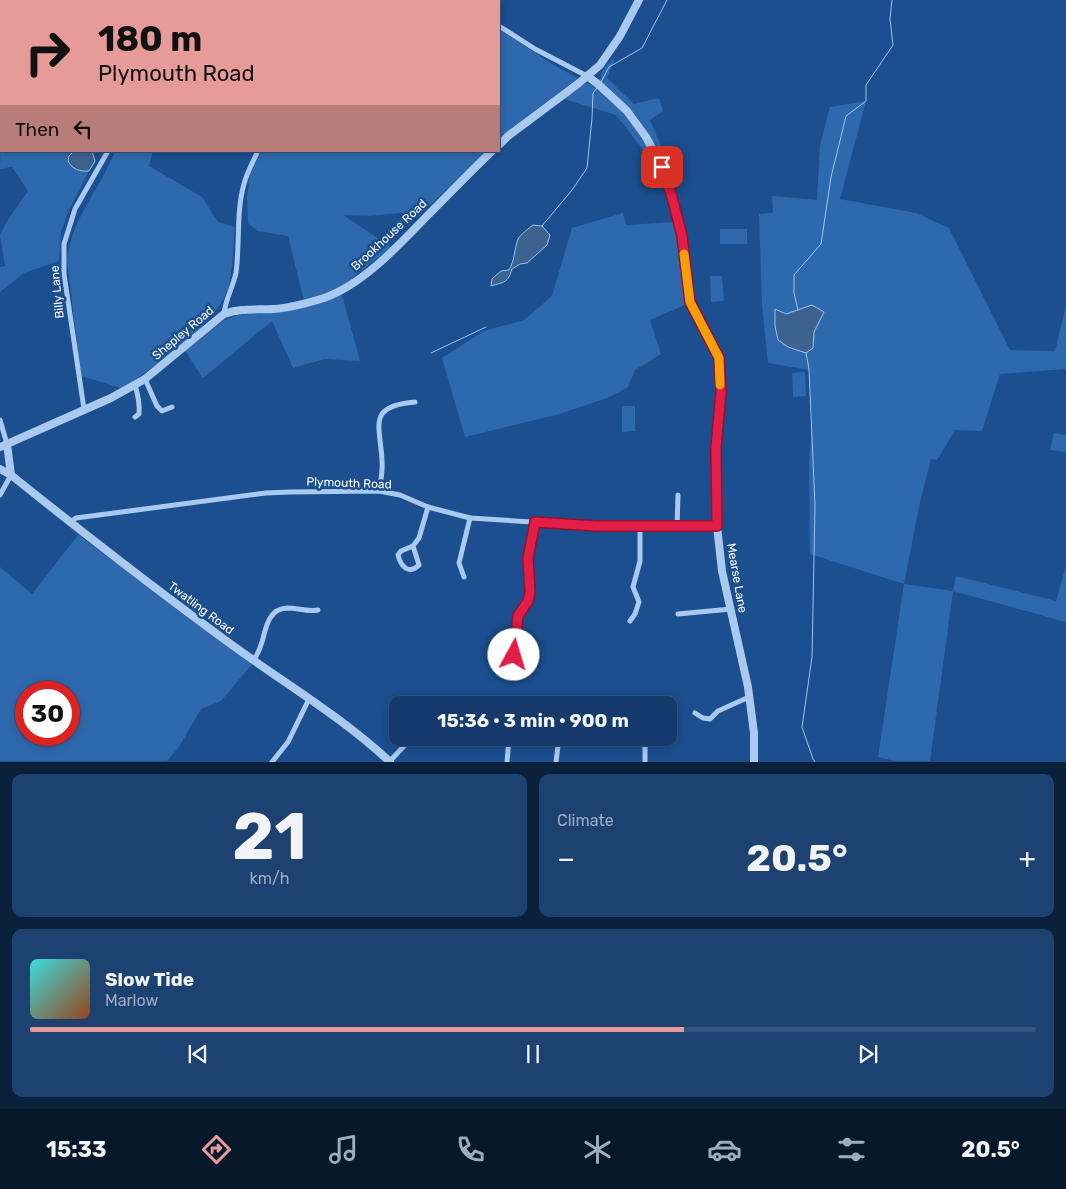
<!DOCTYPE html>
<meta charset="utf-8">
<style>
body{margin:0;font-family:Rubik,sans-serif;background:#1d4271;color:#f1f3f6;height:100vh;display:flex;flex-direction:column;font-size:19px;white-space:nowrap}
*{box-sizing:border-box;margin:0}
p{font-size:16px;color:#9dadc1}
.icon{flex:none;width:28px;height:28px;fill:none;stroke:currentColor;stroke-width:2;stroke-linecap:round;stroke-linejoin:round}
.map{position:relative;height:762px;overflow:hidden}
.sheet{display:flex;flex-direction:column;gap:12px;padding:12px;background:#0b203b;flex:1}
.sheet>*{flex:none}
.guide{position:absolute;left:0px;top:0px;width:500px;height:152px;box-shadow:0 2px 8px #0003,0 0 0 1px #33557e;background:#e69b98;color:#111;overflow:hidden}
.speed{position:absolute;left:15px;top:681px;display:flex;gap:10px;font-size:25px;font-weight:700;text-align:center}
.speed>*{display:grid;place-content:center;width:65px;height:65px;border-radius:50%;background:#143b6b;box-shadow:0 2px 8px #0003,0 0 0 1px #33557e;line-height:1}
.speed .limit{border:8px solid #d22;background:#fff;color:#111}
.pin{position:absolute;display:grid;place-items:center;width:42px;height:42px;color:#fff;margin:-21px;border-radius:10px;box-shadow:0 2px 8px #0006}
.me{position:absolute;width:55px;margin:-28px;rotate:6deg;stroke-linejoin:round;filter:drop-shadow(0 0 4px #0008)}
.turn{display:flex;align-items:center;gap:18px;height:105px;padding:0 15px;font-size:22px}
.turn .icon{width:65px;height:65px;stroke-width:2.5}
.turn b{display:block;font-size:35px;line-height:42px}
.then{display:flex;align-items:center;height:48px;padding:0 15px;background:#0003;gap:10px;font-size:19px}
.big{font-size:38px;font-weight:700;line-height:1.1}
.sheet .tile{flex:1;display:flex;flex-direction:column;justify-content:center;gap:8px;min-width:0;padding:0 18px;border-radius:10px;background:#1d4271}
.sheet .dial{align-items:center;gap:0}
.dial b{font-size:65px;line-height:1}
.song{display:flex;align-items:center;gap:15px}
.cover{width:60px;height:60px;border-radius:8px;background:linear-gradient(135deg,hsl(180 70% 55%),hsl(20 70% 35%))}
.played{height:5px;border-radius:2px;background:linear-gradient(90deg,#e69b98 65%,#33557e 65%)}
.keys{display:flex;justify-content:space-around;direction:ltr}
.heat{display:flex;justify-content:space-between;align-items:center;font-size:28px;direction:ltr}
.sheet .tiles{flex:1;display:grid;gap:12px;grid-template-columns:1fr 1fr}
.tile:last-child{grid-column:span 2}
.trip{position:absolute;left:389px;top:696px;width:288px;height:50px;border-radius:10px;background:#143b6b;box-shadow:0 2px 8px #0003,0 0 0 1px #33557e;font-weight:700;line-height:50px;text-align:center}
.menu{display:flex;height:80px;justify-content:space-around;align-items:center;background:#08182b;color:#9dadc1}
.menu .icon{width:35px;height:35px}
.menu .active{color:#e69b98}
.menu b{font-size:22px;color:#f1f3f6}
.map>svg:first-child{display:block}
.green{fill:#2e69ad;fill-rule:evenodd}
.water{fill:#3c6290;stroke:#9cc4f0}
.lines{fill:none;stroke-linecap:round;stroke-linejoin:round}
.stream{stroke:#9cc4f0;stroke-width:1}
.minor{stroke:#a9c9ee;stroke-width:5}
.tertiary{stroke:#a9c9ee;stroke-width:8}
.route-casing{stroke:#92132f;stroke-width:12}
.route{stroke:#e11d48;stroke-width:9}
.slow{stroke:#f59e0b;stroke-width:9}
.labels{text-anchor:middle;stroke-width:5;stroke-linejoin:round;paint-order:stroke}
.street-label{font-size:12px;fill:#fff;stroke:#1b4f8f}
</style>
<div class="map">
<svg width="1066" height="762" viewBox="0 0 1066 762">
<rect width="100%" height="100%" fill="#1b4f8f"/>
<!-- green -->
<g class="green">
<polygon points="198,0 313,0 197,1"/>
<polygon points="499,29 555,66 578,78 513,127 499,140"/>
<polygon points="616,56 607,78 634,104 659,98 663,111 650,120 661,146 659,155 645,152 616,115 564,99 586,83 596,86 599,83 603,69"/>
<path d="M 866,101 L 840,199 L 916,213 L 949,228 L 1010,350 L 1055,351 L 1066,306 L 1066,369 L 1000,374 L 982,431 L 955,430 L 937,460 L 931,459 L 920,502 L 904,584 L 953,591 L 956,576 L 1056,601 L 1066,566 L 1066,622 L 953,591 L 930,761 L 895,761 L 878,757 L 904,584 L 810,554 L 809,467 L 812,417 L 809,370 L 768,363 L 762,306 L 759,214 L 773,213 L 772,196 L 817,200 L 820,145 L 830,107 ZM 775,309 L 786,314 L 798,311 L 814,332 L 813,348 Z"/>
<path d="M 1,122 L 1,151 L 74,151 L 69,156 L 68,160 C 72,168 81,172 89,171 L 69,210 L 61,232 L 59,261 L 24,273 L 0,292 L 0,267 L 5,266 L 0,235 L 9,218 L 28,191 L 12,167 L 0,169 Z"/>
<path d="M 115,151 L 153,151 L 149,166 L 202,197 L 218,222 L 235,227 C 233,246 233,267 229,285 C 220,322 153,370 121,388 L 81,376 L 67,260 C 72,217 100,190 115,151 Z"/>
<polygon points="262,151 486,151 419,216 410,212 370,216 343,215 391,247 337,290 304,301 288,236 258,231 248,223 247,197 250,174"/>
<polygon points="623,213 626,225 675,222 685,305 650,320 661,354 635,370 628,387 610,397 556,415 465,437 442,358 484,331 524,320 552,296 572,228"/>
<rect x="720" y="229" width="27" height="15"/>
<polygon points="710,276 722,276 724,301 711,302"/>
<polygon points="342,295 360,361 325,359 293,368 272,321 203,378 185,351 223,321 237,315 267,313 321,302"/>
<polygon points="805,372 806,396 793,397 792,373"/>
<polygon points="622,406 635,406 635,431 622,432"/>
<polygon points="1054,433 1066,435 1066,452 1050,450"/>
<path d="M 78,535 L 253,663 L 221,701 L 201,709 L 179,747 L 167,761 L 0,761 L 0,567 L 32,594 ZM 26,692 L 69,692 L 69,735 L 26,735 Z"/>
</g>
<!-- water -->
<g class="water">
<path d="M 74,151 L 92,151 L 95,161 L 89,171 C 80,172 72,169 68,161 L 69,156 Z"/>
<path d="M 533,225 L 542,226 L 550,235 L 547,245 L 527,263 L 520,264 L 512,269 C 508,283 504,282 491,286 L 492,279 L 501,271 L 509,270 C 515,260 514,250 518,239 C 521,234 528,229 533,225 Z"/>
<polygon points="812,305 824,312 814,332 813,348 806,353 788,347 778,340 775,326 775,309 786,314"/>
</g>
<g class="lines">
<!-- stream -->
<g class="stream">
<polyline points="601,82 609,67 642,48 667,0"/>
<polyline points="542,226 572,190 587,168 592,118 593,93 597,88"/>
<polyline points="798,310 794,293 794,275 821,244 831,177 846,116 866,101 866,85 893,45 890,19 892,0"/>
<polyline points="431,353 486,327"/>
<polyline points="806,353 809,369 815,506 812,657 802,727 813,759 815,762"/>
</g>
<!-- minor -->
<g class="minor">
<polyline points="473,0 474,1"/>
<polyline points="194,1 195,0"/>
<polyline points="408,1 409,0"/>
<polyline points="499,26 535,49 587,76"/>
<path d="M 224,314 C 225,300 233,287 236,273 C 240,244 236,212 244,184 C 247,172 253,162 258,151"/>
<polyline points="145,379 157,406 162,411 172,407"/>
<polyline points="84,409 64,274 64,244 75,209 108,151"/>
<path d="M 135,417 L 139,414 C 140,404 138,395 135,385"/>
<polyline points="0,420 7,444"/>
<path d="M 379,491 C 381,481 383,470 382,460 C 380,425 367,406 415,402"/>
<polyline points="0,495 11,475"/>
<polyline points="70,522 76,518 266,493 290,492 379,491 400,495 428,507 470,518 595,526 717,526"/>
<polyline points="677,527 678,495"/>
<path d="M 413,546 L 401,551 L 398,555 C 401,567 409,575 419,565 L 413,546 L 419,538 L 428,507"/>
<polyline points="464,577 459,563 470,518"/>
<polyline points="678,614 731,609"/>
<polyline points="630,621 635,614 639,602 633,587 640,561 640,526"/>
<polyline points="506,652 515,648"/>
<polyline points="514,655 518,616 528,601 530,592 528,558 535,522"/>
<path d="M 254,660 C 257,655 260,649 262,642 C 266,628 268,609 287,608 C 298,608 307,612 318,610"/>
<polyline points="411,700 411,705"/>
<polyline points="695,713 703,718 710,719 718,711 749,697"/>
<polyline points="390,761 404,746 407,738"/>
<polyline points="272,762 288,742 309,699"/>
<polyline points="507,762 509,738"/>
<polyline points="556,762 559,738"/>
<polyline points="645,762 645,738"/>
</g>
<!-- tertiary -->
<g class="tertiary">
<polyline points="587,76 598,84 627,111 646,137 662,167 672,197 682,236 690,302 719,358 721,391 716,448 717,526 722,571 748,687 754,733 754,762"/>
<polyline points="499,145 508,136 579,83 600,65 620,36 639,0"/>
<polyline points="7,444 11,475"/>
<path d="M 0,447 L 111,398 L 145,379 L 224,314 C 240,308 256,310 273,309 C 290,308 308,303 324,298 C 362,285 398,246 425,218 C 447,196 469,173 492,151"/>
<path d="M 0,469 L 11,475 C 82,532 154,588 228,642 C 282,682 341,716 390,762"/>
</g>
</g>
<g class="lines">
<defs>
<polyline id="route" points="514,655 518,616 528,601 530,592 528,558 535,522 596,526 717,526 716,448 721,391 719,358 690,302 682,236 672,197 662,167"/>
</defs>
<!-- route casing -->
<use href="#route" class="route-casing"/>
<!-- route -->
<use href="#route" class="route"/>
<!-- slow -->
<polyline class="slow" points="684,254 690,302 719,358 720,385"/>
</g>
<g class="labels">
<!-- street labels -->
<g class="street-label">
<text transform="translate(389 235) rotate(-43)" y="4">Brookhouse Road</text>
<text transform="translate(57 292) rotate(-96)" y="4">Billy Lane</text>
<text transform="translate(183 333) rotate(-40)" y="4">Shepley Road</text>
<text transform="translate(349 483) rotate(2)" y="4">Plymouth Road</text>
<text transform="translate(737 578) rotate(80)" y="4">Mearse Lane</text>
<text transform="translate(201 608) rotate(37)" y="4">Twatling Road</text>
</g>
</g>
</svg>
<div class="speed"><div class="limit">30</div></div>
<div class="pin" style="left:662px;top:167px;background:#d93025"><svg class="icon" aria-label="arrive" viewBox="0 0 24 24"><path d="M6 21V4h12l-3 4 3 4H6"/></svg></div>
<svg class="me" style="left:514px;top:655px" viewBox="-20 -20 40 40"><circle r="19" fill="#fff"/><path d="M0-13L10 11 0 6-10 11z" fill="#e11d48"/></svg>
<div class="trip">15:36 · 3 min · 900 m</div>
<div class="guide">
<div class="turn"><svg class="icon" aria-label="right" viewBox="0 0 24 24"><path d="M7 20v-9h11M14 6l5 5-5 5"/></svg><div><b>180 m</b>Plymouth Road</div></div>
<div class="then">Then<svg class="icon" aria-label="left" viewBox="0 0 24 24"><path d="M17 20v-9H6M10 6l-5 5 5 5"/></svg></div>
</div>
</div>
<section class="sheet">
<div class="tiles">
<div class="tile dial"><b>21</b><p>km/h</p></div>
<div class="tile"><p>Climate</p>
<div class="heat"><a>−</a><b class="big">20.5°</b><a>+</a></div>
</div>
<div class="tile">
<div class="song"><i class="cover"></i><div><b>Slow Tide</b><p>Marlow</p></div></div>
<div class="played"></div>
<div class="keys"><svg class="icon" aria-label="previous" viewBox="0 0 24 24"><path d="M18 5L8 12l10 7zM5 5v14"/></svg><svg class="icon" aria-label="pause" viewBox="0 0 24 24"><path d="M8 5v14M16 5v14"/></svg><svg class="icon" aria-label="next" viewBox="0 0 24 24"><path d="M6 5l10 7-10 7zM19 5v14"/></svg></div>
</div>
</div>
</section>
<nav class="menu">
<b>15:33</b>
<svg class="icon active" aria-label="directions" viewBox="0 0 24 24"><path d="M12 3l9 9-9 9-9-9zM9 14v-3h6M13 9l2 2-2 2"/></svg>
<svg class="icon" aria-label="music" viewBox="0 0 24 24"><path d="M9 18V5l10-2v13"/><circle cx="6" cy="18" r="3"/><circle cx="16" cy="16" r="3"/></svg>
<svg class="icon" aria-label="phone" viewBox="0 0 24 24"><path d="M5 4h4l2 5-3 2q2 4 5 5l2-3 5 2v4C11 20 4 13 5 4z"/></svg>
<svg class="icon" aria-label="climate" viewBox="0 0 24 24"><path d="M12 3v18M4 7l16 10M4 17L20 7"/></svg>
<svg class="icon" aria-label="car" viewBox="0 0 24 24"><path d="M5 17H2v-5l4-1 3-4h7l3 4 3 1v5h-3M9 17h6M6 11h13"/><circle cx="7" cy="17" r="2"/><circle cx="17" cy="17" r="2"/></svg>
<svg class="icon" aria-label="filters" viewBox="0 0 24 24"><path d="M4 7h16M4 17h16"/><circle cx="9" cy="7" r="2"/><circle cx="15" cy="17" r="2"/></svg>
<b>20.5°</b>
</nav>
